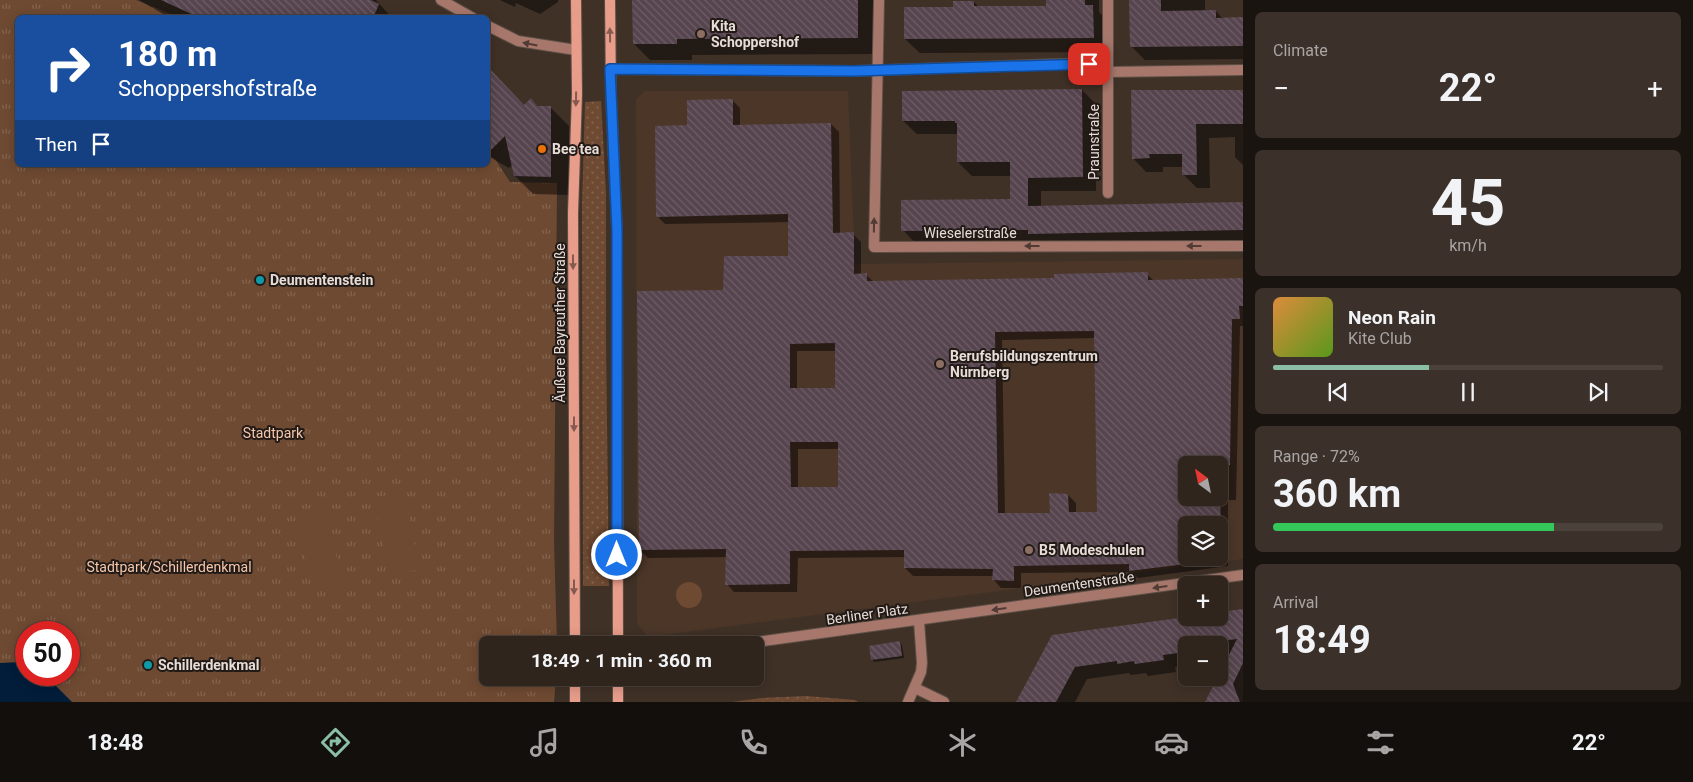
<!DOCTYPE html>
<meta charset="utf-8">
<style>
body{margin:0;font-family:Roboto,sans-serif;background:#3c312a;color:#f1f3f6;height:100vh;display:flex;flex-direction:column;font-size:19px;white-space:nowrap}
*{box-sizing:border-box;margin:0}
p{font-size:16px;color:#a8a5a4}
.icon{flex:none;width:28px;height:28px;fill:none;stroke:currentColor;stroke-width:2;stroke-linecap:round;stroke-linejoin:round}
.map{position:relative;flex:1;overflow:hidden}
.panel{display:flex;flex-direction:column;gap:12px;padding:12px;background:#1a1410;width:450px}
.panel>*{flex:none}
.hud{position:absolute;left:15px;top:15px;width:475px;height:152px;border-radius:8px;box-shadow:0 2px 12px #0003,0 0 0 1px #4b423b;background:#1a4fa0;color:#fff;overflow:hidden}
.needle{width:32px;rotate:327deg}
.tools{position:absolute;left:1178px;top:456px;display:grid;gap:10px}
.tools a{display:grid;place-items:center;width:50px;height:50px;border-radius:8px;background:#30251d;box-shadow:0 2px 12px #0003,0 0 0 1px #4b423b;font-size:25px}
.speed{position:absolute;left:15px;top:621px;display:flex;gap:10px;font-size:25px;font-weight:700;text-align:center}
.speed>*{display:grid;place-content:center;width:65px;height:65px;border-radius:50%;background:#30251d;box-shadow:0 2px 12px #0003,0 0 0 1px #4b423b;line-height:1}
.speed .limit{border:8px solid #d22;background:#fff;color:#111}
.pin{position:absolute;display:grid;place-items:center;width:42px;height:42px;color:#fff;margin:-21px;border-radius:10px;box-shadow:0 2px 8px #0006}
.me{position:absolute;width:55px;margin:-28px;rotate:0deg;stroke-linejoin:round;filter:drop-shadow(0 0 4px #0008)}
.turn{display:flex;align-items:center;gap:18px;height:105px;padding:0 20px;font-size:22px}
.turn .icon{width:65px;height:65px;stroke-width:2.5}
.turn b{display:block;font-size:35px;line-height:42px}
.then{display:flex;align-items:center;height:48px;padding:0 20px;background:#0003;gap:10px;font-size:19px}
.big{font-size:38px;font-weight:700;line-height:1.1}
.panel .card{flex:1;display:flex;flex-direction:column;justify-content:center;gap:8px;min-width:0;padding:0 18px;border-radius:8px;background:#3c312a}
.panel .dial{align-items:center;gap:0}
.dial b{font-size:65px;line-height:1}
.song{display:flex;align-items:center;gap:15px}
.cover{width:60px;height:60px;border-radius:8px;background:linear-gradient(135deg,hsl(30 70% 55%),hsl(90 70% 35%))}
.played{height:5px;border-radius:2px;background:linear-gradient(90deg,#8abfa5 40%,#4b423b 40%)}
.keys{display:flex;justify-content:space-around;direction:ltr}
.heat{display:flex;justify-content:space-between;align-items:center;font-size:28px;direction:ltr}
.charge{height:8px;border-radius:4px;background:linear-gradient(90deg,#34c759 72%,#4b423b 0)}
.trip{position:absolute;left:479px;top:636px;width:285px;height:50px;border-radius:8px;background:#30251d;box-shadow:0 2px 12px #0003,0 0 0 1px #4b423b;font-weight:700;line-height:50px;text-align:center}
.dock{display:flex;height:80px;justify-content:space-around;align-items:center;background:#130f0c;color:#a8a5a4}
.dock .icon{width:35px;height:35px}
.dock .on{color:#8abfa5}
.dock b{font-size:22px;color:#f1f3f6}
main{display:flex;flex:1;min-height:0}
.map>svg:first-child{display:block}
.built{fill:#4b3628;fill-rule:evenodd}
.grass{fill:url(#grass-dots)}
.park{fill:url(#park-tufts);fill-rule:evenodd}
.pitch{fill:#6f4a32}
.water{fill:#021d3a}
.shadow{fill:#0007;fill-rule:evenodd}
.building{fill:url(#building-back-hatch);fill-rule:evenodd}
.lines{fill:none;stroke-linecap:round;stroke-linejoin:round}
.street-casing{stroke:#5e5046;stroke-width:12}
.secondary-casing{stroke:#5e5046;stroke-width:12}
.street{stroke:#a7776c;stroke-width:10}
.secondary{stroke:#e89c8a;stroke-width:10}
.oneway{fill:#855b50}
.oneway2{fill:#513b34}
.route-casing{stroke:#114b97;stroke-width:12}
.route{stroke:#1a73e8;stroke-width:9}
.education-dot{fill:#8d6e63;stroke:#221a16;stroke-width:2}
.food-dot{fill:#e8710a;stroke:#221a16;stroke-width:2}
.culture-dot{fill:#0f9aa8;stroke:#221a16;stroke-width:2}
.labels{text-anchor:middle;stroke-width:4;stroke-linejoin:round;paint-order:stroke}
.poi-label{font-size:14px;font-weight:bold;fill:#e7dcd6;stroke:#221a16;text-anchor:start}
.street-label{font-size:14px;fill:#e7dcd6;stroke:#221a16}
.park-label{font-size:14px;fill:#f6c7aa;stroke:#221a16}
</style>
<main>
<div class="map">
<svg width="1243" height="702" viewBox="0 0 1243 702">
<defs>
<pattern id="grass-dots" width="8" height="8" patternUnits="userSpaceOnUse" patternTransform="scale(1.25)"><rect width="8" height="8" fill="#6f4a32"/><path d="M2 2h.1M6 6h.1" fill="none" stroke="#84644f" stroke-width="1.8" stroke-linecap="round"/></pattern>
<pattern id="park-tufts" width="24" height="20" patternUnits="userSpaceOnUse" patternTransform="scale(1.25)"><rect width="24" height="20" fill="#6f4a32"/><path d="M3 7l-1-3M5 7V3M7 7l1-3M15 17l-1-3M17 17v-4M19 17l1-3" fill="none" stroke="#84644f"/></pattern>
<pattern id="building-back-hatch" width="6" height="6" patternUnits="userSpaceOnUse" patternTransform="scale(1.25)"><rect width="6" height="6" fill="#56444e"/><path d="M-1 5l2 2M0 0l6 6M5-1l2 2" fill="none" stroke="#6e5e67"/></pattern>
</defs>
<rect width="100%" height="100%" fill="#403127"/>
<!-- built -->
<path class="built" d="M 645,91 L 848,91 L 855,264 L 1243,259 L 1243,559 L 648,637 L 637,623 L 636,99 ZM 1186,465 L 1219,465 L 1219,498 L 1186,498 ZM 1186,525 L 1219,525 L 1219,558 L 1186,558 Z"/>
<!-- grass -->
<g class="grass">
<polygon points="601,101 606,193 606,342 609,586 583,586 582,206 585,102"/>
<polygon points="806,696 855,700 858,702 732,702 762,698"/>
</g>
<!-- park -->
<path class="park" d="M 0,0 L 136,0 L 178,17 L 18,18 L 18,165 L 488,165 L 488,155 L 495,159 L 510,182 L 557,183 L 554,542 L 557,645 L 488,645 L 488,678 L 556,678 L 554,702 L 0,702 ZM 26,632 L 69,632 L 69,675 L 26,675 Z"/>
<!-- pitch -->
<g class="pitch">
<polygon points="403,492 420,569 390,575 373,498"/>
<polygon points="325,507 343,584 313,591 296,514"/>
<circle cx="689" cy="595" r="13"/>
</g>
<!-- water -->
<polygon class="water" points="21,662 26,664 26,675 45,675 72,702 0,702 0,663"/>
<!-- shadow -->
<g class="shadow">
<polygon points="139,0 376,0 392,18 170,18"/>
<polygon points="500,0 558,0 558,2 540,14 516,3 515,7"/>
<polygon points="634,0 873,0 874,54 692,55 692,60 650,60 634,44"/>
<polygon points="1047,0 1099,0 1099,12 1107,21 1107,52 920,53 905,39 954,8 974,2 979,7 1047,7"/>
<polygon points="1130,0 1205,0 1205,11 1216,11 1223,19 1243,18 1243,59 1145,60 1131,46"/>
<polygon points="488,68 524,106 550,107 569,126 569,195 533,194 515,176 512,165 509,168 488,156"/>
<polygon points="1082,90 1096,104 1096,191 1041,191 1041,207 1243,203 1243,243 916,244 903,230 1012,201 1012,176 972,176 958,162 958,134 917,134 903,121"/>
<polygon points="1243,91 1243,165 1235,157 1235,137 1209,138 1210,188 1197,188 1184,175 1183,167 1163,167 1163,172 1146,172 1133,158 1132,92"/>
<path d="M 732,100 L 740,108 L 740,126 L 831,124 L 839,132 L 840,234 L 853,234 L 861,242 L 861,275 L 866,275 L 874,282 L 1055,279 L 1147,274 L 1154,281 L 1243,279 L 1243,326 L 1240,326 L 1236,500 L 1228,500 L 1228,566 L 1138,578 L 1132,572 L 1021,573 L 1021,588 L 1001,588 L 994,580 L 994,576 L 913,576 L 905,568 L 905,557 L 798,558 L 797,592 L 734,592 L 727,584 L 727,557 L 648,558 L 640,550 L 724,291 L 790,257 L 789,222 L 665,224 L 657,216 L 688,127 ZM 1096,338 L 1098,513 L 1076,514 L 1076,503 L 1068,495 L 1051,514 L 1005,514 L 1002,340 ZM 797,351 L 836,351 L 837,389 L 797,389 ZM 798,449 L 839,449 L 839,488 L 798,488 ZM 1186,465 L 1219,465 L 1219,498 L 1186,498 ZM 1186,525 L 1219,525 L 1219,558 L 1186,558 Z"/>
<polygon points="1243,610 1243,702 1208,702 1231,654 1219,655 1219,645 1186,645 1186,666 1175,667 1176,672 1148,676 1146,673 1131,675 1129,673 1087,679 1075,702 1017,702 1053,636 1188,618 1219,618 1219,613"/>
<polygon points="900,642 902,645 904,658 874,662 872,659"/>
</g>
<!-- building -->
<g class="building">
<polygon points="161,0 371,0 379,4 373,18 200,18"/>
<polygon points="632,0 858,0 858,38 677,39 677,44 633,44"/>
<polygon points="1046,0 1085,0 1085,5 1093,5 1094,38 904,39 904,7 953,7 953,1 974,1 974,6 1046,6"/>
<polygon points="1129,0 1161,0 1161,11 1216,10 1216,18 1243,17 1243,46 1130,47"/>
<polygon points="488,67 524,105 531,98 537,106 551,106 551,177 514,176 505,136 488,153"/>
<polygon points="1082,89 1083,177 1028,178 1028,206 1243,202 1243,230 1028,234 1028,230 901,231 901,200 1010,199 1010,162 957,162 957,123 955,123 955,121 902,121 902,91"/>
<polygon points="1131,90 1243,90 1243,124 1196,124 1197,175 1182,175 1182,154 1149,154 1150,158 1132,159"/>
<path d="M 733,99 L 733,125 L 831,123 L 833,233 L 854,232 L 854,274 L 867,273 L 867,281 L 1054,278 L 1054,274 L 1148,272 L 1148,280 L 1243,278 L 1243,306 L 1239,306 L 1240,319 L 1232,319 L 1230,465 L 1186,465 L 1186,498 L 1220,498 L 1221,525 L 1186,525 L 1186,564 L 1129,571 L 1129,564 L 1014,566 L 1014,581 L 992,580 L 993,569 L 904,568 L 904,550 L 790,551 L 790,584 L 725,585 L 726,549 L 639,550 L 637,291 L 723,290 L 724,256 L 788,256 L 788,214 L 656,217 L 655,126 L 687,125 L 687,100 ZM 1094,331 L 1097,512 L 1069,512 L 1068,494 L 1049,493 L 1050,513 L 998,513 L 995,332 ZM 835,343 L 835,388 L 790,388 L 790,344 ZM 790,442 L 838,442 L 838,487 L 791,487 Z"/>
<polygon points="1243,609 1243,663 1233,684 1240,702 1205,702 1237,639 1186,645 1186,652 1163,655 1164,660 1135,664 1134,661 1117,664 1117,661 1075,667 1056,702 1016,702 1052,635 1179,618 1219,618 1219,612"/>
<polygon points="900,641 902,656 871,660 869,646"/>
</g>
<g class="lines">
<defs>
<g id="street">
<polyline points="441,0 473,18"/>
<polyline points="879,0 874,247 1243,246"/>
<polyline points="488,26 518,41 576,50"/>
<polyline points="610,69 854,71 1089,63 1108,72 1243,70"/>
<polyline points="1108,193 1108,0"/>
<polyline points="735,645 1243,575"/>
<polyline points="915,688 944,702"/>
<polyline points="908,702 921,672 922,663 919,621"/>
</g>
<g id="secondary">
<polyline points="610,0 611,94 617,230 618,645"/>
<polyline points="575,645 573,213 577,94 576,0"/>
<polyline points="575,678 575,702"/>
<polyline points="618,678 618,702"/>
</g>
</defs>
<!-- street casing -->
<use href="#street" class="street-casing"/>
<!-- secondary casing -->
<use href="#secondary" class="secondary-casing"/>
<!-- street -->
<use href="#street" class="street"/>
<!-- secondary -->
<use href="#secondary" class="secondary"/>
</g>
<!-- one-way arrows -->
<defs><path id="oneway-solid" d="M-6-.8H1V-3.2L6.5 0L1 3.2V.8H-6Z" transform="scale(1.25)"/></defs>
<g class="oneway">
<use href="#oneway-solid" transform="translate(610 35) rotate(-91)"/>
<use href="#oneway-solid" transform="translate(576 99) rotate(91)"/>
<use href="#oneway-solid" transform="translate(573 262) rotate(90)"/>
<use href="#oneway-solid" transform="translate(574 424) rotate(90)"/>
<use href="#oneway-solid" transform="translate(574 587) rotate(90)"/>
</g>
<g class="oneway2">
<use href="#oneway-solid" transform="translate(530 44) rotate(-169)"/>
<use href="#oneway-solid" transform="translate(874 225) rotate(-89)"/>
<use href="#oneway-solid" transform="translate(1032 246) rotate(180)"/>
<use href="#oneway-solid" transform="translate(1194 246) rotate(180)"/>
<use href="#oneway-solid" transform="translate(1160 587) rotate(172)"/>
<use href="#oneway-solid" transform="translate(999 609) rotate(172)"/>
</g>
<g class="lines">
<defs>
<polyline id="route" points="617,555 617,230 610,69 854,71 1089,64"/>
</defs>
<!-- route casing -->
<use href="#route" class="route-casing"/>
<!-- route -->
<use href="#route" class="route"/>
</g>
<!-- markers -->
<g class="education-dot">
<circle cx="701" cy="34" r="5"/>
<circle cx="940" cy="364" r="5"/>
<circle cx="1029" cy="550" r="5"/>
</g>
<circle class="food-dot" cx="542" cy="149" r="5"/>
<g class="culture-dot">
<circle cx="260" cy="280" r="5"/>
<circle cx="148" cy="665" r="5"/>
</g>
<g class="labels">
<!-- poi labels -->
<g class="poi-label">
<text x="711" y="31">Kita<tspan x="711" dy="16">Schoppershof</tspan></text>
<text x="552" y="154">Bee tea</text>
<text x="270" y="285">Deumentenstein</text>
<text x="950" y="361">Berufsbildungszentrum<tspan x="950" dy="16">Nürnberg</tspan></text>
<text x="1039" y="555">B5 Modeschulen</text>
<text x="158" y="670">Schillerdenkmal</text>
</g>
<!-- street labels -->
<g class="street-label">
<text transform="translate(1094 142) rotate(-90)" y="5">Praunstraße</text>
<text x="970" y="238">Wieselerstraße</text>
<text transform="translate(560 323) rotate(-90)" y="5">Äußere Bayreuther Straße</text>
<text transform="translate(1079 584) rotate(-8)" y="5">Deumentenstraße</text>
<text transform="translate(867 614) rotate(-8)" y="5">Berliner Platz</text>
</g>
<!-- park labels -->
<g class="park-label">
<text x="273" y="438">Stadtpark</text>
<text x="169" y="572">Stadtpark/Schillerdenkmal</text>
</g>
</g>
</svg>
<div class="tools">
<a><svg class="needle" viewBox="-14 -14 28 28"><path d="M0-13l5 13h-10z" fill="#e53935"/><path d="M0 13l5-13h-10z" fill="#a8a5a4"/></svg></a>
<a><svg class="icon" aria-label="layers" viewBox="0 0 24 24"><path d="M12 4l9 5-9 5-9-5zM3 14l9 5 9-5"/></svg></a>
<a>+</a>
<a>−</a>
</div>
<div class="speed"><div class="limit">50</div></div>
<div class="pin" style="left:1089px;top:64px;background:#d93025"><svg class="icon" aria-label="arrive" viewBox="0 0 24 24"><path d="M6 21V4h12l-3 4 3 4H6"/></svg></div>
<svg class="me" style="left:617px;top:555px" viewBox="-20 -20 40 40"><circle r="17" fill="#1a73e8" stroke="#fff" stroke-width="3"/><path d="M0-11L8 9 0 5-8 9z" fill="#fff"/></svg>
<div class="trip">18:49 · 1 min · 360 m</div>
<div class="hud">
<div class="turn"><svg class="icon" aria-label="right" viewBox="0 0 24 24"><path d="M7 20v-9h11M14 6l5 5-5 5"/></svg><div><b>180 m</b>Schoppershofstraße</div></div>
<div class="then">Then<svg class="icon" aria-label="arrive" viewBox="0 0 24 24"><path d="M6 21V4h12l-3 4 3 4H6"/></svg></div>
</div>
</div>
<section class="panel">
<div class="card"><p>Climate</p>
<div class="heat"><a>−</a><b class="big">22°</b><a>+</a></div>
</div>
<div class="card dial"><b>45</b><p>km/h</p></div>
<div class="card">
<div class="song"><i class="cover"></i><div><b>Neon Rain</b><p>Kite Club</p></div></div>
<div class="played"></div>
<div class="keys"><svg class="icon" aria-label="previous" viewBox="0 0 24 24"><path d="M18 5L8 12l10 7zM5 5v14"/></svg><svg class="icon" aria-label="pause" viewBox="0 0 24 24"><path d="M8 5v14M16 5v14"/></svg><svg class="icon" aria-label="next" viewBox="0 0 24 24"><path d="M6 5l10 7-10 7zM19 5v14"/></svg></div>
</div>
<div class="card"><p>Range · 72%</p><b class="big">360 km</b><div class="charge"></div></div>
<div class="card"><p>Arrival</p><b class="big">18:49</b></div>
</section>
</main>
<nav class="dock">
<b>18:48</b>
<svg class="icon on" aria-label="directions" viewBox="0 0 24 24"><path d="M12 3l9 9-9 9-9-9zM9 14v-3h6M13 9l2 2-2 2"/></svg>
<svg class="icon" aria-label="music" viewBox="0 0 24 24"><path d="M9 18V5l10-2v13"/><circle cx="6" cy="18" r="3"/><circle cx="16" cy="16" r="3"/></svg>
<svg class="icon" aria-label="phone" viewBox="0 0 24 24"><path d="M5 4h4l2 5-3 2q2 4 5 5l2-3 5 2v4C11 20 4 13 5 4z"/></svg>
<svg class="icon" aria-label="climate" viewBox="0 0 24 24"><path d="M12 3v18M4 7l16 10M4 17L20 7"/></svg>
<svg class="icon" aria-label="car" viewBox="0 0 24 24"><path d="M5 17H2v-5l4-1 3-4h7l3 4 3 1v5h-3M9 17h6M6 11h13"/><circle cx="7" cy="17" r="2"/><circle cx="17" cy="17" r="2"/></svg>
<svg class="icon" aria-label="filters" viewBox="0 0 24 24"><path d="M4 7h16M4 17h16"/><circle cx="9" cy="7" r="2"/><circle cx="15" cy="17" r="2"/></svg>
<b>22°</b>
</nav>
